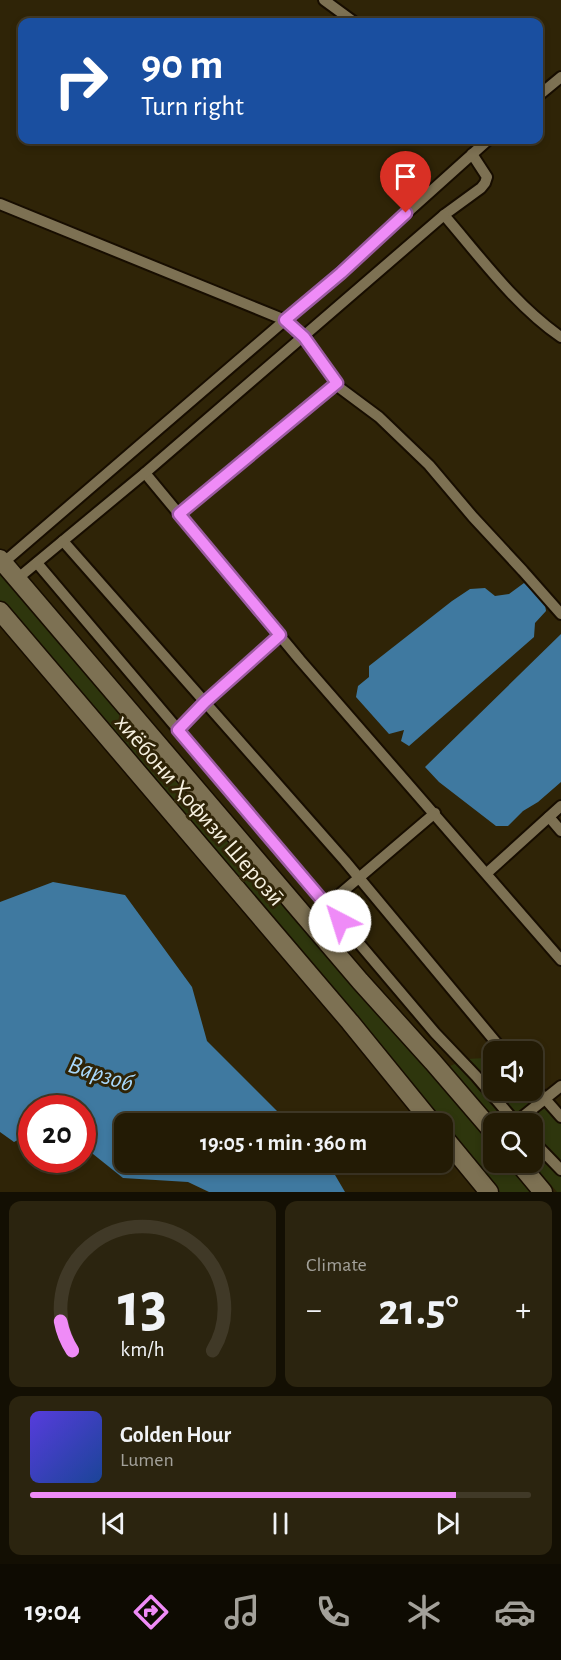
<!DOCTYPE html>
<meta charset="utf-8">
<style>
body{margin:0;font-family:"Alegreya Sans",sans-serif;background:#2b240f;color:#f1f3f6;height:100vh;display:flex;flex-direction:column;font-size:22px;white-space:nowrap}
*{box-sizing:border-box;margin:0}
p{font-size:20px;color:#a3a19a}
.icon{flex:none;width:33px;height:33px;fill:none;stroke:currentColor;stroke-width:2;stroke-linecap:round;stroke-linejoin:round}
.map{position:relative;height:1192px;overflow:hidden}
.side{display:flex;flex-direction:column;gap:9px;padding:9px;background:#130f03;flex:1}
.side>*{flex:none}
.guide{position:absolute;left:18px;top:18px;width:525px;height:126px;border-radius:12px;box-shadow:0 3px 9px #0003,0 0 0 2px #403927;background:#1a4fa0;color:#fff;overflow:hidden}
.buttons{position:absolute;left:483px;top:1041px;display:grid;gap:12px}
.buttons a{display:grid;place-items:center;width:60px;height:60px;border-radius:12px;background:#231b05;box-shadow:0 3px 9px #0003,0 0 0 2px #403927;font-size:30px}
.speed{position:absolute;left:18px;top:1095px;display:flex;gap:12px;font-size:30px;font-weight:700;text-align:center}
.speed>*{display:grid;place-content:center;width:78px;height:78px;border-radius:50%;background:#231b05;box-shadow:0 3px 9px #0003,0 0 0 2px #403927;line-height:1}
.speed .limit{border:9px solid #d22;background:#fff;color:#111}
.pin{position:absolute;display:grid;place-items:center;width:51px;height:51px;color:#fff;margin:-62px -26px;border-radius:50% 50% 50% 0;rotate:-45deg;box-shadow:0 0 6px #0007}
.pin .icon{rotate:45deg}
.me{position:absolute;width:66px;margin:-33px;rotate:320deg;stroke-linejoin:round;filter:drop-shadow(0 0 4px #0008)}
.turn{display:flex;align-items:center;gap:21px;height:126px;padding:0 24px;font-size:27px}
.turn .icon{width:78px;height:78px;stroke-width:2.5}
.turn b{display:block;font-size:42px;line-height:51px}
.big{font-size:45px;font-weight:700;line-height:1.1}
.side .tile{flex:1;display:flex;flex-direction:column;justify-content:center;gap:9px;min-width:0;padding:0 21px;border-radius:12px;background:#2b240f}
.side .dial{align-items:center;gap:0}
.dial svg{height:156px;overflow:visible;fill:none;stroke:#403927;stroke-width:7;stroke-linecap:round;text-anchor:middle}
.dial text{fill:#f1f3f6;stroke:none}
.song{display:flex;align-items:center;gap:18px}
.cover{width:72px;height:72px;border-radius:9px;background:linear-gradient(135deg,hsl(250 70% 55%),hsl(220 70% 35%))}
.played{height:6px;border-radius:3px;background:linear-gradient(90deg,#ef8bf7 85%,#403927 85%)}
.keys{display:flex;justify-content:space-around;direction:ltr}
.heat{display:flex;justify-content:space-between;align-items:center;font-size:33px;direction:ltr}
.side .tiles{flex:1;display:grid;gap:9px;grid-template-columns:1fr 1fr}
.tile:last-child{grid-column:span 2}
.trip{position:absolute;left:114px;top:1113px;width:339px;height:60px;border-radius:12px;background:#231b05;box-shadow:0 3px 9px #0003,0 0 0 2px #403927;font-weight:700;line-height:60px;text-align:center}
.tabs{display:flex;height:96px;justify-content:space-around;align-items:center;background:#0e0b02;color:#a3a19a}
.tabs .icon{width:42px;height:42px}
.tabs .current{color:#ef8bf7}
.tabs b{font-size:27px;color:#f1f3f6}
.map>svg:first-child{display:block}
.green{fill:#2e360d}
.water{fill:#3f79a0}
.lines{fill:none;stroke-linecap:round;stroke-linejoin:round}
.lane-casing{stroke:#170d00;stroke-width:14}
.secondary-casing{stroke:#170d00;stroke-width:21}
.lane{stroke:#7d7153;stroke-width:10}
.secondary{stroke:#7d7153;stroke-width:18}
.route-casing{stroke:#9b5aa1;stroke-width:15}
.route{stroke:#ef8bf7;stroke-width:10}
.labels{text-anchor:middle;stroke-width:6;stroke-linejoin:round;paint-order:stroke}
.street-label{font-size:24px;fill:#f6f0df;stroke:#2f2407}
.water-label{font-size:26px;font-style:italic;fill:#a8d8fb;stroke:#2f2407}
</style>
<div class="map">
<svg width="561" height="1192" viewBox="0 0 561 1192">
<rect width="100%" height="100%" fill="#2f2407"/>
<!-- green -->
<g class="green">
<polygon points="0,564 493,1143 494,1162 510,1163 536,1192 492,1192 443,1134 442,1124 434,1123 0,612"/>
<polygon points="485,1058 493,1061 494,1090 532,1090 533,1079 561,1108 561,1192 557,1192 532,1163 532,1124 498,1123 448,1067 466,1059"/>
</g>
<!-- water -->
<g class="water">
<polygon points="524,583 544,598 546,611 535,623 534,637 409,746 401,741 404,730 389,734 356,697 358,686 369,677 369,666 452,601 470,589 485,588 495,596 509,594"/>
<polygon points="561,634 561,782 538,802 523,811 508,826 496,826 439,782 425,767"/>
<polygon points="53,882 125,895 192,987 207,1041 289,1123 124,1124 124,1162 328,1163 345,1192 209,1192 188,1182 123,1178 83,1146 82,1108 32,1108 31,1133 14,1142 0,1132 0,902"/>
</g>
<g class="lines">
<defs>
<g id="lane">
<polyline points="324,0 354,22"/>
<polyline points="538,96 561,77"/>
<path d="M 472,154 L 487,177 L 485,183 L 481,188 L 444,215 C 481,258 515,305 561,337"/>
<polyline points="0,204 285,320 304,337 340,388 379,417 429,465 473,517 523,571 561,614"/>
<polyline points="145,473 300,660 561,960"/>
<polyline points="179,514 337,383"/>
<polyline points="63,541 345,861 504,1052"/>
<polyline points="3,563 341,272 488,140"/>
<polyline points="37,563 435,1033 476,1076 517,1124"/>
<polyline points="17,579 145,473 444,215"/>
<polyline points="178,730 205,702 280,635"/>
<polyline points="549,817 561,831"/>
<polyline points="487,873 561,806"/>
<polyline points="327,905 435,813"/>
<polyline points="532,1084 561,1117"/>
<polyline points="516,1122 561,1086"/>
<polyline points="532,1140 561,1170"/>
</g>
<g id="secondary">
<polyline points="0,559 360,981 433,1062 494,1133"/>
<polyline points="0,611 350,1022 433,1124"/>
<polyline points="442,1135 489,1192"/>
<polyline points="518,1162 543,1192"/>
</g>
</defs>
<!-- lane casing -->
<use href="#lane" class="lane-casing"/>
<!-- secondary casing -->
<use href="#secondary" class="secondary-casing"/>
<!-- lane -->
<use href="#lane" class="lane"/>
<!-- secondary -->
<use href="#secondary" class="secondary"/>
</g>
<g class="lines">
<defs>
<polyline id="route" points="340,921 178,730 205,702 280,635 179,514 337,383 304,337 285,320 341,273 406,213"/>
</defs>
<!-- route casing -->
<use href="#route" class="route-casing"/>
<!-- route -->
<use href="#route" class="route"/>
</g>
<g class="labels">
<!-- street labels -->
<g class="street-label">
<text transform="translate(200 810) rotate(49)" y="8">хиёбони Ҳофизи Шерозӣ</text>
</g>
<!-- water labels -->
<g class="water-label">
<text transform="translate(101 1073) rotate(18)" y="9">Варзоб</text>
</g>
</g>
</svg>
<div class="buttons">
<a><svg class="icon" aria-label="sound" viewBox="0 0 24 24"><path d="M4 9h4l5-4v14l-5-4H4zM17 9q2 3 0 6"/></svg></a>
<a><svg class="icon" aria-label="search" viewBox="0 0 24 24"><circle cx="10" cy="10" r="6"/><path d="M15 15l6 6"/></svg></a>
</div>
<div class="speed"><div class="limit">20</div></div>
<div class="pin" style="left:406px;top:213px;background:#d93025"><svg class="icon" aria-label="arrive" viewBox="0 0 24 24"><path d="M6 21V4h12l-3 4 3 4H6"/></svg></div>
<svg class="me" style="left:340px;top:921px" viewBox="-20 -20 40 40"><circle r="19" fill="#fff"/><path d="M0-13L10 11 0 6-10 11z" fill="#ef8bf7"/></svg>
<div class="trip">19:05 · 1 min · 360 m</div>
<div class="guide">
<div class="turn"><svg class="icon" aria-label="right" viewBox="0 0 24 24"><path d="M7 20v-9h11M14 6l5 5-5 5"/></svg><div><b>90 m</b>Turn right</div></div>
</div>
</div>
<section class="side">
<div class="tiles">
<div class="tile dial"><svg viewBox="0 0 100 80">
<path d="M14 69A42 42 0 1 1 86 69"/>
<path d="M14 69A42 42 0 0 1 8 54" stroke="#ef8bf7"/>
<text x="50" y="56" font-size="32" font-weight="700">13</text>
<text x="50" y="72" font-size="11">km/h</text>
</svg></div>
<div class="tile"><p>Climate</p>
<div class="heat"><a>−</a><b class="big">21.5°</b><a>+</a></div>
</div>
<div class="tile">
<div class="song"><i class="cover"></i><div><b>Golden Hour</b><p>Lumen</p></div></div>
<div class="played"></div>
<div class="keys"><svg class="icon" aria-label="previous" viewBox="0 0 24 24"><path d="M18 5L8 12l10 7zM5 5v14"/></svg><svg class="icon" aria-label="pause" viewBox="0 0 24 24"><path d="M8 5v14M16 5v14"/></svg><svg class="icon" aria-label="next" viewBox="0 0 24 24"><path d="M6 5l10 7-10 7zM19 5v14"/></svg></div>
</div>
</div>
</section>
<nav class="tabs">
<b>19:04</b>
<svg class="icon current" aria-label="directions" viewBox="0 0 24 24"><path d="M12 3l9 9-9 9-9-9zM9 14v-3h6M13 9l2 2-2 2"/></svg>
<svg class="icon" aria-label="music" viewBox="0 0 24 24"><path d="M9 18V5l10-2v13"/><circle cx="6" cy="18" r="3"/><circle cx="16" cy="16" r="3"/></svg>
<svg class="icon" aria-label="phone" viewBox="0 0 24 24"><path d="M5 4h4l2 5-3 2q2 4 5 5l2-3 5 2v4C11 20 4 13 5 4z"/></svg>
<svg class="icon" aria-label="climate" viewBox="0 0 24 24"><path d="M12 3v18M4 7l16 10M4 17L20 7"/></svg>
<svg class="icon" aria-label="car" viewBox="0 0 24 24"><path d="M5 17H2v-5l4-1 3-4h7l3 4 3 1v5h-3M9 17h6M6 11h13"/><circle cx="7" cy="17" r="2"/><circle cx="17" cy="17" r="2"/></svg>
</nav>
